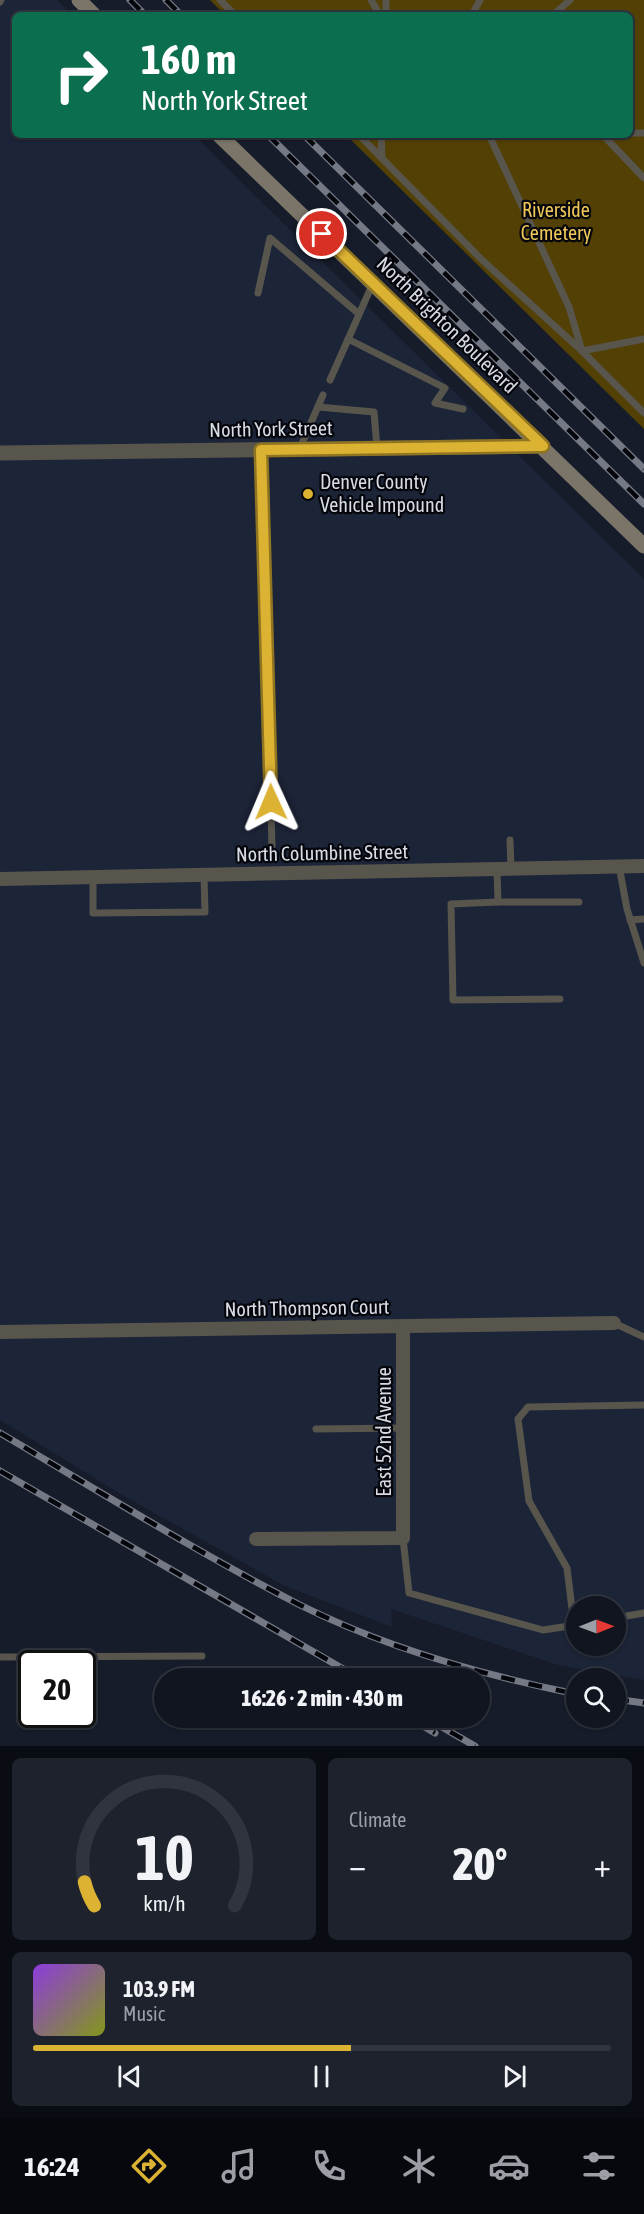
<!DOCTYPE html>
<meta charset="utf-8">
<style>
body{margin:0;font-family:"Asap Condensed",sans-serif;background:#1e222d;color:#f1f3f6;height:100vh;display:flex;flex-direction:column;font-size:22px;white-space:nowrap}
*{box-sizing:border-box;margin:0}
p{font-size:20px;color:#9c9fa5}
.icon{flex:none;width:33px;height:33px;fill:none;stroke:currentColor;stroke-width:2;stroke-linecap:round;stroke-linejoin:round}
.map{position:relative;height:1746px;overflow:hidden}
.drawer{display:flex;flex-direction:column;gap:12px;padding:12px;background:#090c12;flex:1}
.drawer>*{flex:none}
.guide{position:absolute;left:12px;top:12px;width:621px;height:126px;border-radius:9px;box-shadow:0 2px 4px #0004,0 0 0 2px #30343e;background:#0b6e4f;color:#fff;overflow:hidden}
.needle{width:39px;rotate:89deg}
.controls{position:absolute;left:566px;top:1596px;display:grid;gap:12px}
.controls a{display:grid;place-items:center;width:60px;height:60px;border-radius:50%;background:#101520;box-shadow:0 2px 4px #0004,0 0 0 2px #30343e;font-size:30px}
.speed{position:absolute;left:18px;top:1650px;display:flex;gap:12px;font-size:30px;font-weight:700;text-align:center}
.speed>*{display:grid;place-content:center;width:78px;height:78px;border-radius:50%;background:#101520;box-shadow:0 2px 4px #0004,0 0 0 2px #30343e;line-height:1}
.speed .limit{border:3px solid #111;border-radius:9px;background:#fff;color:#111}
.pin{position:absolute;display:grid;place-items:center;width:51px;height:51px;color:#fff;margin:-26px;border:3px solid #fff;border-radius:50%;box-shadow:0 2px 6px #0007}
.me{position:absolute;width:66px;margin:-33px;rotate:359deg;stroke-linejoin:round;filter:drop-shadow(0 0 4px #0008)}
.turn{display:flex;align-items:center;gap:21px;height:126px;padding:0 30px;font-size:27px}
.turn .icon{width:78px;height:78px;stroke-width:2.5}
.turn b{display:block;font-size:42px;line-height:51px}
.big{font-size:45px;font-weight:800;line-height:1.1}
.drawer .card{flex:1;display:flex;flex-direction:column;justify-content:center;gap:9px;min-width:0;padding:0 21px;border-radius:9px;background:#1e222d}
.drawer .dial{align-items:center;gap:0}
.dial svg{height:156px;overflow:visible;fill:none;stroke:#30343e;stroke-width:7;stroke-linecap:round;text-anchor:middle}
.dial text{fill:#f1f3f6;stroke:none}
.song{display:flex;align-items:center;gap:18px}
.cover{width:72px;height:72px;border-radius:9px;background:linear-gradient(135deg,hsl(270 70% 55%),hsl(70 70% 35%))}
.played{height:6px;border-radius:3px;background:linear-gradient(90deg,#dcb233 55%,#30343e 55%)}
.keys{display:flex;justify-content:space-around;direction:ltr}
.heat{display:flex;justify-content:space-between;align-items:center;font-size:33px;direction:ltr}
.drawer .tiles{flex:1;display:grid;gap:12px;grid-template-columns:1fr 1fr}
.card:last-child{grid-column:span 2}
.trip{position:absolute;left:154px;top:1668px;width:336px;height:60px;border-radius:30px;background:#101520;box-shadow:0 2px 4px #0004,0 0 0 2px #30343e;font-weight:800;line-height:60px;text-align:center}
.menu{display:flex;height:96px;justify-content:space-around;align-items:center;background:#06080d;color:#9c9fa5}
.menu .icon{width:42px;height:42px}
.menu .on{color:#dcb233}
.menu b{font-size:27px;color:#f1f3f6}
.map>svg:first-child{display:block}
.built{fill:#1c2437;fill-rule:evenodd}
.green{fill:#524005}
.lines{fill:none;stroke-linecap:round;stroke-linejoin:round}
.service{stroke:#58554d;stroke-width:7}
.minor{stroke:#58554d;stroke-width:14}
.tertiary{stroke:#58554d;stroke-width:15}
.secondary{stroke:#7a7568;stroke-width:15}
.rail-casing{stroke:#747985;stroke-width:7}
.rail{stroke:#05060c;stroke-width:4.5;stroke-dasharray:14;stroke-linecap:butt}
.route-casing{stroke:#8f7421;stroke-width:15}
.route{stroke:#dcb233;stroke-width:10}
.poi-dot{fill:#dcb233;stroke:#05060c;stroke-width:2}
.labels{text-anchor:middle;stroke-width:4.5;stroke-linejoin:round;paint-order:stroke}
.park-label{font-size:20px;fill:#f0c859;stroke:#05060c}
.street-label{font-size:20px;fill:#d7dbe5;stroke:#05060c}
.poi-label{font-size:20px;fill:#d7dbe5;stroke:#05060c;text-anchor:start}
</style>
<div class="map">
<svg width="644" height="1746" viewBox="0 0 644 1746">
<rect width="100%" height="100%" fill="#161c2a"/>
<!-- built -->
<path class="built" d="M 0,0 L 57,0 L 72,15 L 15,15 L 15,135 L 194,135 L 644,579 L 644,1680 L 558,1665 L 391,1609 L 392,1627 L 285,1586 L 124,1496 L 0,1420 ZM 576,1606 L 615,1606 L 615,1646 L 576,1646 Z"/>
<!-- green -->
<polygon class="green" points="210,0 644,0 644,429 346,135 630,135 630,15 225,15"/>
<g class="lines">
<!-- service -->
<g class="service">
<polyline points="220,0 235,15"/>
<polyline points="371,0 380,15"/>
<polyline points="0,2 1,0"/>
<polyline points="386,15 386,0"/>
<polyline points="472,15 480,0"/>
<polyline points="553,15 570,0"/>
<polyline points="630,133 644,133"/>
<polyline points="359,135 481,259 582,351 644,413"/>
<polyline points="381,135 382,157"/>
<polyline points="489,135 569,307 582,351 644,339"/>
<polyline points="603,135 644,178"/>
<polyline points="258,293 270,238 359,314"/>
<polyline points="348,339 445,388 435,403 463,409"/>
<polyline points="330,380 373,283"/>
<polyline points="318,407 374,412 377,448"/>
<polyline points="300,448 323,395"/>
<polyline points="261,450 272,846"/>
<polyline points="510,840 511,869"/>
<polyline points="619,866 627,909 644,963"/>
<polyline points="497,869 498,902 579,902"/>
<polyline points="93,876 93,913 205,912 204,876"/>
<polyline points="498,902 451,904 453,1000 560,999"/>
<polyline points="630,920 644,919"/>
<polyline points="614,1323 644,1337"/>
<polyline points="316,1429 403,1428"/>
<polyline points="403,1538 409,1593 543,1630 576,1625"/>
<polyline points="615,1618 644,1613"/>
<polyline points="574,1625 567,1568 529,1501 518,1419 528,1407 644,1405"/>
<polyline points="0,1657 202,1656"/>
</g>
<!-- minor -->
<g class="minor">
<polyline points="0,879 644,866"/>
<polyline points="0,1332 614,1323"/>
<polyline points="256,1539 403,1538 403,1326"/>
</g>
<!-- tertiary -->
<polyline class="tertiary" points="0,453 542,446"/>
<!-- secondary -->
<g class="secondary">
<polyline points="79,0 94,15"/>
<polyline points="219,135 644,546"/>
</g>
<defs>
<g id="rail">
<polyline points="130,0 145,15"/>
<polyline points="166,0 181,15"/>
<polyline points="268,135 644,504"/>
<polyline points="304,135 644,469"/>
<path d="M 0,1433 C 99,1491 198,1553 300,1605 C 386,1648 482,1675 576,1694"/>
<polyline points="0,1471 359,1678"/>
<polyline points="615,1699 644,1703"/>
<polyline points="409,1718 435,1733"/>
<polyline points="426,1718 475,1746"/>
</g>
</defs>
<!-- rail casing -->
<use href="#rail" class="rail-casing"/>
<!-- rail -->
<use href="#rail" class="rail"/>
</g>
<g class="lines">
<defs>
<polyline id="route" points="271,802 261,450 543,446 322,234"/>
</defs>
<!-- route casing -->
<use href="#route" class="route-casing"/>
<!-- route -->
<use href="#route" class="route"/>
</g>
<!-- markers -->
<circle class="poi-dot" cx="308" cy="494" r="6"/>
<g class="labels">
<!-- park labels -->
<g class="park-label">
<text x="556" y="217">Riverside<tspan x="556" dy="23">Cemetery</tspan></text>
</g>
<!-- street labels -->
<g class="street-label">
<text transform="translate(447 325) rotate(44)" y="7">North Brighton Boulevard</text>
<text transform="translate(271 429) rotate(-1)" y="7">North York Street</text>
<text transform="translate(322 853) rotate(-1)" y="7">North Columbine Street</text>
<text transform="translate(307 1308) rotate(-1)" y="7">North Thompson Court</text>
<text transform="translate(384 1432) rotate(-90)" y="7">East 52nd Avenue</text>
</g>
<!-- poi labels -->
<g class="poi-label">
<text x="320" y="489">Denver County<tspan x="320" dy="23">Vehicle Impound</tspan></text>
</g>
</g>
</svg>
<div class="controls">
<a><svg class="needle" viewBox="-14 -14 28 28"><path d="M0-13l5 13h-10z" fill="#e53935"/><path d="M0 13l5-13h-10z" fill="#9c9fa5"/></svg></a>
<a><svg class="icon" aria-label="search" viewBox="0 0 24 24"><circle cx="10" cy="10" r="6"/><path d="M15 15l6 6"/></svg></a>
</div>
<div class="speed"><div class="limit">20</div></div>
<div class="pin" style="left:322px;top:234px;background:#d93025"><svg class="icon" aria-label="arrive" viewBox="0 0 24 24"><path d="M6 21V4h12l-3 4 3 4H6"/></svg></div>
<svg class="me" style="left:271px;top:802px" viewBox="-20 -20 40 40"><path d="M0-17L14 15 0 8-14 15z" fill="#dcb233" stroke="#fff" stroke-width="4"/></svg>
<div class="trip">16:26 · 2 min · 430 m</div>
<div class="guide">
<div class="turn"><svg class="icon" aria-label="right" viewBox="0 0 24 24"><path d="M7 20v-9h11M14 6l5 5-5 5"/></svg><div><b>160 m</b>North York Street</div></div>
</div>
</div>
<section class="drawer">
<div class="tiles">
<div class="card dial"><svg viewBox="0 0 100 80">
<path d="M14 69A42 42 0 1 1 86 69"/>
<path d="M14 69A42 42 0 0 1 9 57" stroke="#dcb233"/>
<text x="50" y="56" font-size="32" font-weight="700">10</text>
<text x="50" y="72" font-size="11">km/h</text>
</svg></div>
<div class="card"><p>Climate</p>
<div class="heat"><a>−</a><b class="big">20°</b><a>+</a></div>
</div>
<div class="card">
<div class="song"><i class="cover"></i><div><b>103.9 FM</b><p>Music</p></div></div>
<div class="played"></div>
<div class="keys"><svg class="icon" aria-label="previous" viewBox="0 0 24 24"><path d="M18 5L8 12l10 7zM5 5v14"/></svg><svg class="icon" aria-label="pause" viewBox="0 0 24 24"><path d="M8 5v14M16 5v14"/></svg><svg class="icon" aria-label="next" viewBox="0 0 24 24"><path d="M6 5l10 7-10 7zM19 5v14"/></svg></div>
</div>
</div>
</section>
<nav class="menu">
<b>16:24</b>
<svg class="icon on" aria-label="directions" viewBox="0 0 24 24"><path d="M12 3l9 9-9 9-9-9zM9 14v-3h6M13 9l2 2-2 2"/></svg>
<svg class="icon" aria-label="music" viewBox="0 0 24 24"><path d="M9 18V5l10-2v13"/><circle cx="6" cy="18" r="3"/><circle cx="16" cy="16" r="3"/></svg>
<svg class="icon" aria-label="phone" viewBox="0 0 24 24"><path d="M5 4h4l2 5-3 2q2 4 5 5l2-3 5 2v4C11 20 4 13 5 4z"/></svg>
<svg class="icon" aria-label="climate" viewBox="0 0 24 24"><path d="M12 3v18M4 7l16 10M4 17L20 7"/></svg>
<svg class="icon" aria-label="car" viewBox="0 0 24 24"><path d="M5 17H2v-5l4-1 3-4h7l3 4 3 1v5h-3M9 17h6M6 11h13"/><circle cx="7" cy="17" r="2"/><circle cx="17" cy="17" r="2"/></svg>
<svg class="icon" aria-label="filters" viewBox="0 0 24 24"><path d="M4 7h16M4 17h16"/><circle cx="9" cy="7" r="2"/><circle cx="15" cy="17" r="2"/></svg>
</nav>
